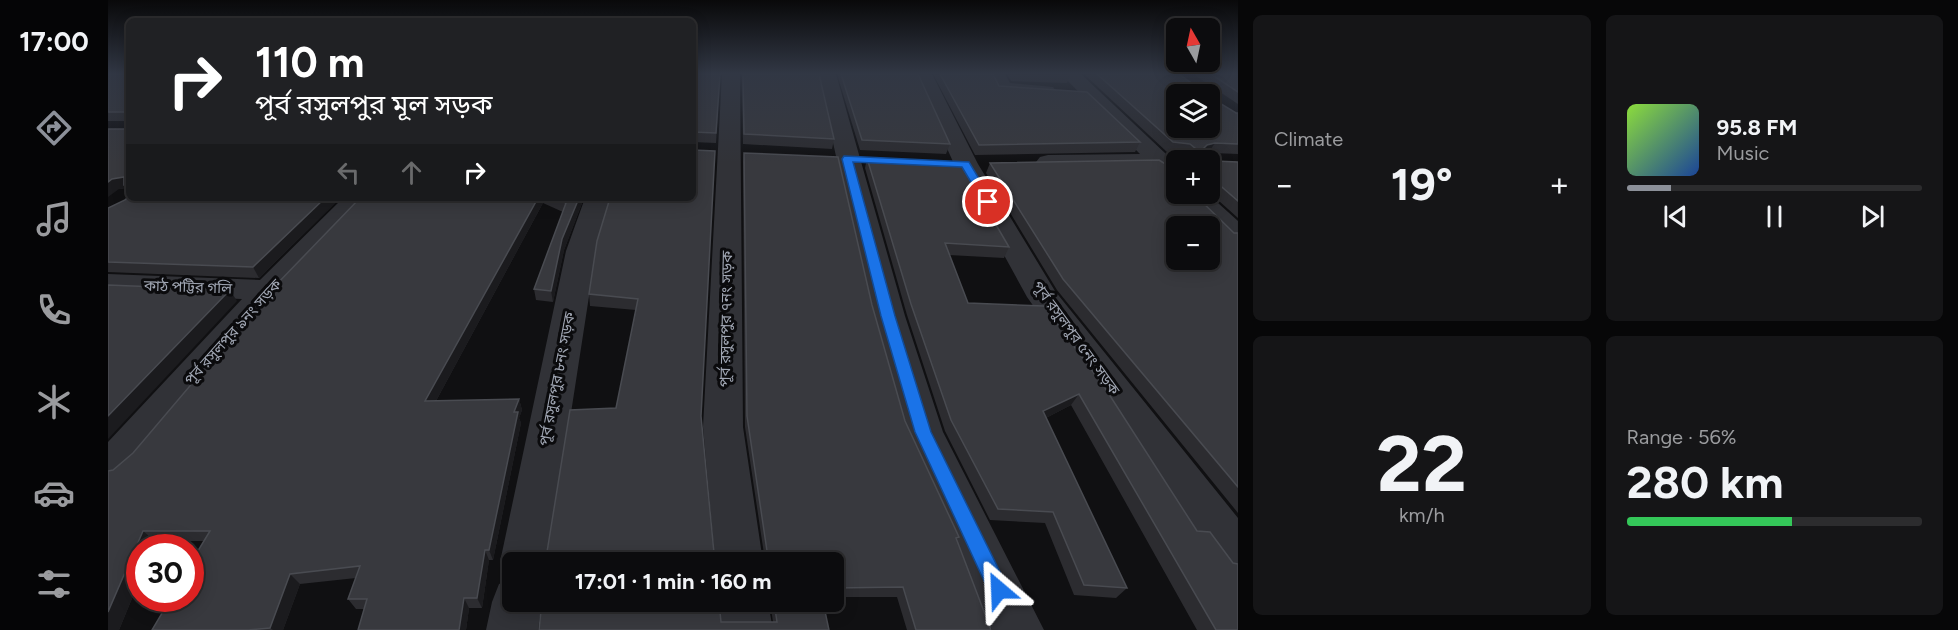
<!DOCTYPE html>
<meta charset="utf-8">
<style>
body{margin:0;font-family:Figtree,"Noto Sans Bengali",sans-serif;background:#151517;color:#f1f3f6;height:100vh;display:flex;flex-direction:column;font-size:22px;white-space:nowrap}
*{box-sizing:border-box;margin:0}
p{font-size:20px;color:#9a9b9e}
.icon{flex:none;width:33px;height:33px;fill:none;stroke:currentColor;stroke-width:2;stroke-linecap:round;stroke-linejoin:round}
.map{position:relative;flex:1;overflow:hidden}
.drawer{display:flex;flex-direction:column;gap:15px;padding:15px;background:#070708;width:720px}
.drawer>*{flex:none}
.guide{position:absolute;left:18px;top:18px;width:570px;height:183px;border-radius:9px;box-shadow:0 3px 15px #0003,0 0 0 2px #2c2c2e;background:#202124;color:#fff;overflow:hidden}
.needle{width:39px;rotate:351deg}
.tools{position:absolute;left:1058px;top:18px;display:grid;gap:12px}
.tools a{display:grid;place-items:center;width:54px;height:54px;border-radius:9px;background:#0c0c0e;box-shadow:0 3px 15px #0003,0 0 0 2px #2c2c2e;font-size:30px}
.speed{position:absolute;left:18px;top:534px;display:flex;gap:12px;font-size:30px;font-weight:700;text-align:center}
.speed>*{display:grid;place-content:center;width:78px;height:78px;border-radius:50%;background:#0c0c0e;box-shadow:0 3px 15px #0003,0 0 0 2px #2c2c2e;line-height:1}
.speed .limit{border:9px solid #d22;background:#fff;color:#111}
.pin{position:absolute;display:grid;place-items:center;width:51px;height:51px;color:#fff;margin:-26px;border:3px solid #fff;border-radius:50%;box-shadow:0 2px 6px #0007}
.me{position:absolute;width:66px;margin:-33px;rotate:334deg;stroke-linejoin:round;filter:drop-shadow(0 0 4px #0008)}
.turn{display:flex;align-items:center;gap:21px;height:126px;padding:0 30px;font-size:27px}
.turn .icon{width:78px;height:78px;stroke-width:2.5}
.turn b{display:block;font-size:42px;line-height:51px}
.lanes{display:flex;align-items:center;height:57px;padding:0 30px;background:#0003;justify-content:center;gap:30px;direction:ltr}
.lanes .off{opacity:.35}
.big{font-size:45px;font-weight:700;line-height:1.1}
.drawer .card{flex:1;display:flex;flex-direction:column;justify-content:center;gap:9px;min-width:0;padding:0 21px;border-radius:9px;background:#151517}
.drawer .dial{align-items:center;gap:0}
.dial b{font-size:78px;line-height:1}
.song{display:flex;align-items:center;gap:18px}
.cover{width:72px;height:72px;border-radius:9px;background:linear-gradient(135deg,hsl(90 70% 55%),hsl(220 70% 35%))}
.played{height:6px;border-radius:3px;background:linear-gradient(90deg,#8c9099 15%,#2c2c2e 15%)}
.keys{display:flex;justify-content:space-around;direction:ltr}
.heat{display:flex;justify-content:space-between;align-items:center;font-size:33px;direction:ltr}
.charge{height:9px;border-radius:4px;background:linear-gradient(90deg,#34c759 56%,#2c2c2e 0)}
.drawer .tiles{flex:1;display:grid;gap:15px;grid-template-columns:repeat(2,1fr)}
.trip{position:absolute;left:394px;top:552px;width:342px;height:60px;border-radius:9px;background:#0c0c0e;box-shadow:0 3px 15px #0003,0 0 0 2px #2c2c2e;font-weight:700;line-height:60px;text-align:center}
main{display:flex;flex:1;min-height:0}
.tab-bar{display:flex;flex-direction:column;width:108px;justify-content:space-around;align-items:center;background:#050506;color:#9a9b9e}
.tab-bar .icon{width:42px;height:42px}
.tab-bar .active{color:#8c9099}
.tab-bar b{font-size:27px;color:#f1f3f6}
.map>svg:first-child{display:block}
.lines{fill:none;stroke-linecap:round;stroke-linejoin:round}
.minor{fill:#313237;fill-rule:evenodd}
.wall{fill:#2c2c30}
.shaded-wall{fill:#1b1b1e}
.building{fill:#38393e;stroke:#494b51;stroke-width:1.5;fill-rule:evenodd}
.route{fill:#1a73e8;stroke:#114b97;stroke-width:1.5}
.labels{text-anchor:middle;stroke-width:6;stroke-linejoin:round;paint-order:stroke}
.street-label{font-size:15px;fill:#a1a7b4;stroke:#0b0b0d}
</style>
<main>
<nav class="tab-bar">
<b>17:00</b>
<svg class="icon active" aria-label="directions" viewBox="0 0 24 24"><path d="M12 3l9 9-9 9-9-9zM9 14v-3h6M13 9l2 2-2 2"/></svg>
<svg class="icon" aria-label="music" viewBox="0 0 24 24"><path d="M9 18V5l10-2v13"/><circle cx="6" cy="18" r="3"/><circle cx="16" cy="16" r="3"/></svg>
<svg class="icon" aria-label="phone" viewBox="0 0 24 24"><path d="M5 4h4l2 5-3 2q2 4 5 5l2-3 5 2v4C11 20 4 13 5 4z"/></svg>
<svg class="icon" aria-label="climate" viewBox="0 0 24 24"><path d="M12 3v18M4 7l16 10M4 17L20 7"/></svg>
<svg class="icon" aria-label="car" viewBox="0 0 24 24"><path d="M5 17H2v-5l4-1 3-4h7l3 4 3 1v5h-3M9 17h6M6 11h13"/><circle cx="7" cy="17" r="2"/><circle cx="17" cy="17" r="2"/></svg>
<svg class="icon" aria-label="filters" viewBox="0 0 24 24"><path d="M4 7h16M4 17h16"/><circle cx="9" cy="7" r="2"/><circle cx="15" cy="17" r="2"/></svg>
</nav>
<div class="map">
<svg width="1130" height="630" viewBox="0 0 1130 630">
<rect width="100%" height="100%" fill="#101012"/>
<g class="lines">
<!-- minor -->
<g class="minor">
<polygon points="614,74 632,74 635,427 655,562 607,562 595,427"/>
<polygon points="710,74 728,74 797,316 835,432 936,630 884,630 795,432 763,316"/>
<polygon points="806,74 824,74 870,164 947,291 1130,518 1130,578 1113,571 919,297 846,164"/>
<polygon points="879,74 897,74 902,83 945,87 948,91 945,95 938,97 895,95 888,93"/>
<polygon points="953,74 973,74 1058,154 1076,156 1080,160 1068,160 1068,168 1056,172 1046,168 940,169 932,167 928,162 932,157 940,155 1032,154"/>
<polygon points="1072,194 1100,194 1130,221 1130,244 1120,242"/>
<polygon points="235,198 263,198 171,297 34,463 15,479 0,484 0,442 134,299 0,294 0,274 152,280"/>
<polygon points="477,198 503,198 488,251 440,562 405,562 405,602 434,602 430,630 378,630 384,602 391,584 402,580 399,578 392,562 458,251"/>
<polygon points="610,602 660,602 665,630 613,630"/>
</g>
</g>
<!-- wall -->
<g class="wall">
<polygon points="0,74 21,74 21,192 18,188 11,189 17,121 0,121"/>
<polygon points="585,74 612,74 608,143 585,142"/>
<polygon points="634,74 711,74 726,139 724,149 635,144"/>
<polygon points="729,74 810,74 842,144 838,154 752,150"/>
<polygon points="825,74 885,74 891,86 1032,142 1027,152 867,155"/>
<polygon points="899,74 962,74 962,75 959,83 903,81"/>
<polygon points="976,74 1071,74 1105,99 1128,113 1130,113 1130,154 1105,153 1107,161 1130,162 1130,218 1101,192 1101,160 1071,160 1075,154 1059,152"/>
<polygon points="1085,74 1130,74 1130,104"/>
<polygon points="636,153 764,305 797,421 851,537 849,541 883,630 799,630 789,597 726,597 726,562 439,552 508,408 528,310 482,306 481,294 502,198 593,416 606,553 656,554 637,427 635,162"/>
<polygon points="759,158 901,247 896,258 841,255 860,303 936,306 1089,531 1125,563 1130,630 1089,630 963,405 938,418 1019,588 1008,598 966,595 937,523 882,520 837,431 799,315 757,168"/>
<polygon points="882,163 1062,167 1068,194 1126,233 1130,233 1130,513 949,290 878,173"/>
<polygon points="21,198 232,198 151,278 0,272 0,208"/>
<polygon points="252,198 476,198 456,250 445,302 428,300 426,289 455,212 435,203 328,401 411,399 414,410 411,418 413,423 385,560 381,560 374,608 361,608 358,630 250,630 256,609 248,609 240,599 248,578 192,584 175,630 44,630 96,541 47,541 32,548 32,579 11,630 5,470 25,453"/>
<polygon points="662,602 715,602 721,630 431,630 613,622 665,622"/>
</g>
<!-- shaded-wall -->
<g class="shaded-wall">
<polygon points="1107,143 1100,153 1094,150 1099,145"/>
<polygon points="16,177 16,185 18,188 11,189 0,197 0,182 4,179"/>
<polygon points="217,198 232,198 151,278 145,267"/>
<polygon points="430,198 434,198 435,203 322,412 317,401"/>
<polygon points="471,198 476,198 456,250 445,302 443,291 454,239"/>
<polygon points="122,290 129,301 0,439 0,416"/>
<polygon points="971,394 963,405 928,423 935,411"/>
<polygon points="411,399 414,410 411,418 413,423 385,560 381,550 406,412"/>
<polygon points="35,531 47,541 44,548 32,548 32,579 11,630 0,630 0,612"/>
<polygon points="377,550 381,560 374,608 369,598"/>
<polygon points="182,574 192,584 175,630 165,630 162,628"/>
<polygon points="356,598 361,608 358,630 351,630"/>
</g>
<!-- building -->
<g class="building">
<polygon points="0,74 21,74 21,185 16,185 16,177 4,179 0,182 0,129 17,129 17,112 0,112"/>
<polygon points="585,74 612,74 608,133 585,132"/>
<polygon points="635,74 711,74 726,139 636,134"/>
<polygon points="733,74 810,74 842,144 754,140"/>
<polygon points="832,74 885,74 891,86 979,92 1032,142 871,145"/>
<path d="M 989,74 L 1071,74 L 1089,87 L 1104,87 L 1105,99 L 1128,113 L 1130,113 L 1130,144 L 1107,143 L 1099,145 L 1094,150 L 1105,152 L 1107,161 L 1130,162 L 1130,201 L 1108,182 L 1101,182 L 1101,160 L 1076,160 L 1076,152 L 1086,152 L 1088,149 L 1082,144 L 1065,142 ZM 1068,94 L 1101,94 L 1101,128 L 1068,128 Z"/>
<polygon points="1103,74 1130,74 1130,92"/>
<polygon points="585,150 607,151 593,416 606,553 657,554 659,551 639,416 636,153 730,157 764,305 797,421 851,537 848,538 883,630 808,630 795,587 726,588 726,562 436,562 437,554 439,552 462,410 508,408 530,299 481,294 489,241 502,198 585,198"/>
<polygon points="759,158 852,163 901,247 837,243 860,303 936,306 997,388 1089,531 1102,532 1125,563 1130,564 1130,630 1108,630 971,394 935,411 1019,588 976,585 945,512 890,509 843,420 803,304"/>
<path d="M 1051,160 L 1062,167 L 1068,166 L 1068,194 L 1086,194 L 1126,233 L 1130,233 L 1130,487 L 955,279 L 882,163 ZM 1068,226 L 1101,226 L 1101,260 L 1068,260 Z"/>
<polygon points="21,196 21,198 217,198 145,267 0,262 0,208 17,200"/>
<polygon points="252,198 430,198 317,401 411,399 406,412 410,412 381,550 377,550 369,598 356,598 351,630 250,630 259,599 240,599 252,566 182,574 162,628 140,630 44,630 63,598 82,598 82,564 102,531 35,531 0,612 0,471 5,470 25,453 166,287"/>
<polygon points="446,198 471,198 454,239 443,291 426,289 458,203"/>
<polygon points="0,285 122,290 0,416"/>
<polygon points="434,602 611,602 613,622 669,622 666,602 715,602 721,630 431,630"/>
</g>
<!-- sky -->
<linearGradient id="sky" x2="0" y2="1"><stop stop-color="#09090a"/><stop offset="0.45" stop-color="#313744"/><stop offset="1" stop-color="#313744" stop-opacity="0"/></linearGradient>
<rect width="1130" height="163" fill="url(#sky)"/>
<!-- route -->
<polygon class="route" points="736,156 861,162 885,202 884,204 876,204 854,167 745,162 787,316 823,432 901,590 898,598 891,601 884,598 807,432 773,316 734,159"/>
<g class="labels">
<!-- street labels -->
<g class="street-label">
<text transform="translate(80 287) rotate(2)" y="5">কাঠ পট্টির গলি</text>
<text transform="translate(618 319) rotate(-89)" y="5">পূর্ব রসুলপুর ৭নং সড়ক</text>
<text transform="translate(125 332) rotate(-48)" y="5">পূর্ব রসুলপুর ৯নং সড়ক</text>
<text transform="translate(968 338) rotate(54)" y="5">পূর্ব রসুলপুর ৫নং সড়ক</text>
<text transform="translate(449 379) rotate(-79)" y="5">পূর্ব রসুলপুর ৮নং সড়ক</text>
</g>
</g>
</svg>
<div class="tools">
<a><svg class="needle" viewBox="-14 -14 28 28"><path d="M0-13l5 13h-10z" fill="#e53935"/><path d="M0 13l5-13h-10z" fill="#9a9b9e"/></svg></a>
<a><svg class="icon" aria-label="layers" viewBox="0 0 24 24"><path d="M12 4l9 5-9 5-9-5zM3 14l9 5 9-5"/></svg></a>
<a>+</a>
<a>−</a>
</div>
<div class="speed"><div class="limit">30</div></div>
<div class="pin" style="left:880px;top:202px;background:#d93025"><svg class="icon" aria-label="arrive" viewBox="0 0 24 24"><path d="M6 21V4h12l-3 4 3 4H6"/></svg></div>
<svg class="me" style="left:891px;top:590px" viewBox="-20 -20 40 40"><path d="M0-17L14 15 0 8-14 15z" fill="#1a73e8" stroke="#fff" stroke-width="4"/></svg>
<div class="trip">17:01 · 1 min · 160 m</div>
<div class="guide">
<div class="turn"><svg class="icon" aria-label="right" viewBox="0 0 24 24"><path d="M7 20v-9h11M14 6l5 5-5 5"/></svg><div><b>110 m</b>পূর্ব রসুলপুর মূল সড়ক</div></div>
<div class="lanes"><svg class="icon off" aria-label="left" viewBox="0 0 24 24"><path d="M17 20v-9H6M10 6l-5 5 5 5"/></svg><svg class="icon off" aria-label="ahead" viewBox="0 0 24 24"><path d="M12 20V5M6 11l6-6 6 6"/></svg><svg class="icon" aria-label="right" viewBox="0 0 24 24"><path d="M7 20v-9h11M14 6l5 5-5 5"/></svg></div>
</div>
</div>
<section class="drawer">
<div class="tiles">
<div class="card"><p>Climate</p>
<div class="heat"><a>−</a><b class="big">19°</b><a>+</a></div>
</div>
<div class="card">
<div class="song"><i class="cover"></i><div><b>95.8 FM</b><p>Music</p></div></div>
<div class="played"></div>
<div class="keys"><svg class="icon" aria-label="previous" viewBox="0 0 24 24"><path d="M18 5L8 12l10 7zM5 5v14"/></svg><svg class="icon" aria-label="pause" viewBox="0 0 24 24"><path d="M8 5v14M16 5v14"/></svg><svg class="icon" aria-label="next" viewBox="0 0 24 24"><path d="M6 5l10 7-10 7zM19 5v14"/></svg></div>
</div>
<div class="card dial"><b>22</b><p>km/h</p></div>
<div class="card"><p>Range · 56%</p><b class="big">280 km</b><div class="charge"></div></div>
</div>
</section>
</main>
